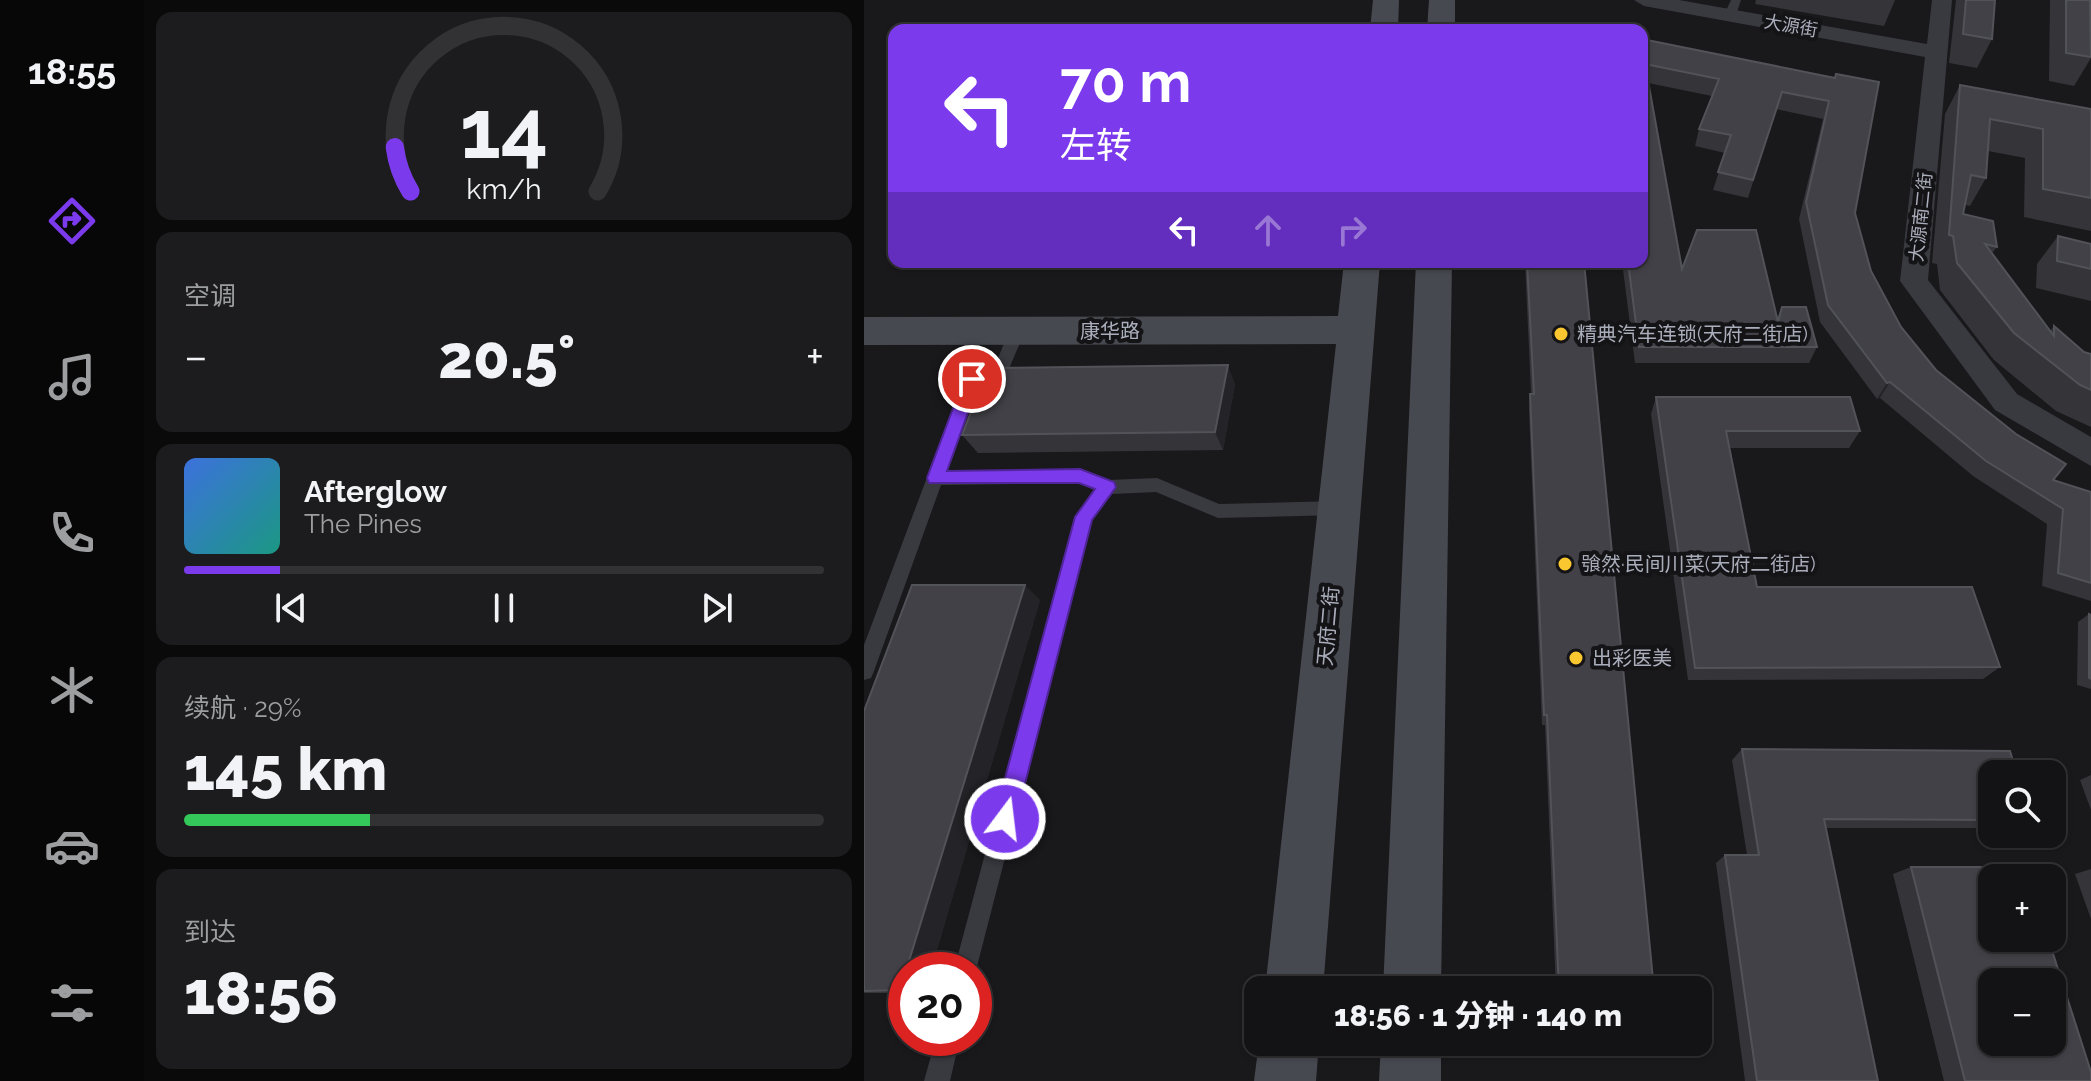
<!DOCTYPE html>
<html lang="zh">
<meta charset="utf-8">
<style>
body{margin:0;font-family:Raleway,"Noto Sans SC",sans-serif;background:#1c1b1d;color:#f1f3f6;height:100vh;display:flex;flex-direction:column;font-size:30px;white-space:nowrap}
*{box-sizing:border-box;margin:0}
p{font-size:26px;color:#9d9ea0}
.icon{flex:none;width:44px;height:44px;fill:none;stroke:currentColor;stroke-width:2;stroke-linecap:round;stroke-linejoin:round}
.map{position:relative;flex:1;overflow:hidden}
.sheet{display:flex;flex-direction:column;gap:12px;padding:12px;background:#0a0a0b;width:720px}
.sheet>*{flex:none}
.guide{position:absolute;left:24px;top:24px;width:760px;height:244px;border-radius:16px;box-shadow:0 2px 6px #0004,0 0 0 2px #323234;background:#7c3aed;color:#fff;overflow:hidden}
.tools{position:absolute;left:1114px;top:760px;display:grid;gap:16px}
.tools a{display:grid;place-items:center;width:88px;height:88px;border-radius:16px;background:#131214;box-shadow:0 2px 6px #0004,0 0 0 2px #323234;font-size:40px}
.speed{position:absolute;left:24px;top:952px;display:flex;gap:16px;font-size:40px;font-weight:700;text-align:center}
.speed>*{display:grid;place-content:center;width:104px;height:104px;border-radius:50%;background:#131214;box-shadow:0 2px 6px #0004,0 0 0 2px #323234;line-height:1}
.speed .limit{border:12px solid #d22;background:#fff;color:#111}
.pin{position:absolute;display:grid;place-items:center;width:68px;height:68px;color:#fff;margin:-34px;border:4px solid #fff;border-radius:50%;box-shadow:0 2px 8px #0007}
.me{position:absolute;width:88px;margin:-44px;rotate:15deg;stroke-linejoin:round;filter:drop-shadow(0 0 6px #0008)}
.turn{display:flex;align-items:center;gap:28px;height:168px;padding:0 40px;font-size:36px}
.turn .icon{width:104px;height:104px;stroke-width:2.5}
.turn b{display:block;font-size:56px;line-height:68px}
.lanes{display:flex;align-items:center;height:76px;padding:0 40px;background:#0003;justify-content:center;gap:40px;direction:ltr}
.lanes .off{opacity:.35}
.big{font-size:60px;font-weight:800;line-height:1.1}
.sheet .card{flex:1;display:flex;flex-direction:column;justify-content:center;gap:12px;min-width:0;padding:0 28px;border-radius:16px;background:#1c1b1d}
.sheet .dial{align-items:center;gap:0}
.dial svg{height:208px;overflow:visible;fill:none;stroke:#323234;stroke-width:7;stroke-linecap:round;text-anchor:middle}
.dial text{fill:#f1f3f6;stroke:none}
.song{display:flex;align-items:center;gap:24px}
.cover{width:96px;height:96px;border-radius:12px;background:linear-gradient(135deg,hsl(220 70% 55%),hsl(170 70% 35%))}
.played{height:8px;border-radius:4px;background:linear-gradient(90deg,#7c3aed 15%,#323234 15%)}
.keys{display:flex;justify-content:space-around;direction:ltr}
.heat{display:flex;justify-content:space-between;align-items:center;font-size:44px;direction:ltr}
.charge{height:12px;border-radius:6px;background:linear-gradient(90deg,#34c759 29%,#323234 0)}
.trip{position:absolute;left:380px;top:976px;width:468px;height:80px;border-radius:16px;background:#131214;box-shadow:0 2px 6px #0004,0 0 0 2px #323234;font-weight:800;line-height:80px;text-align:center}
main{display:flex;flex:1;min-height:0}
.tab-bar{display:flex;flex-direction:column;width:144px;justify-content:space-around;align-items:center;background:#080708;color:#9d9ea0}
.tab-bar .icon{width:56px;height:56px}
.tab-bar .current{color:#7c3aed}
.tab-bar b{font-size:36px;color:#f1f3f6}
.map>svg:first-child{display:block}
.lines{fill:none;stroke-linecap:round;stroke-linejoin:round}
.lane{fill:#393a40;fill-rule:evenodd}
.street{fill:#393a40;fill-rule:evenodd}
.secondary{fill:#474950;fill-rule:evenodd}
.wall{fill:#353439}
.shaded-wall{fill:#242327}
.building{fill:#414147;stroke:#525259;stroke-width:2;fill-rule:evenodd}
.route{fill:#7c3aed;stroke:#51269a;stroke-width:2}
.poi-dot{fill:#fbc730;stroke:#141316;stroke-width:3}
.labels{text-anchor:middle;stroke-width:8;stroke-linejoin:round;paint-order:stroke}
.far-street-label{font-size:18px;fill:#aaaebb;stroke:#141316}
.street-label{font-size:20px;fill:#aaaebb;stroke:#141316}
.poi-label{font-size:20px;fill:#aaaebb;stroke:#141316;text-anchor:start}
</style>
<main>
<nav class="tab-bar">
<b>18:55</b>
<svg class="icon current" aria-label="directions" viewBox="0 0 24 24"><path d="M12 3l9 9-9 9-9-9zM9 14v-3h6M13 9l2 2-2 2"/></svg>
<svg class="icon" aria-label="music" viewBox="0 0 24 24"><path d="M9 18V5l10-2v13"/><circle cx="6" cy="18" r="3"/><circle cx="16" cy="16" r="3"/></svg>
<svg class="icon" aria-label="phone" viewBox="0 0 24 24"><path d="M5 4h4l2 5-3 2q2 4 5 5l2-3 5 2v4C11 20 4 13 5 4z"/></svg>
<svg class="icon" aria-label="climate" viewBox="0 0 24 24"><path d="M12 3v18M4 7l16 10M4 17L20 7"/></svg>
<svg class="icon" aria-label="car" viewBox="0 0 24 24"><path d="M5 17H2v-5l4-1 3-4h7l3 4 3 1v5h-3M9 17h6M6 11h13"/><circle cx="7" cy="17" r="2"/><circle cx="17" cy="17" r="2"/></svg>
<svg class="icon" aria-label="filters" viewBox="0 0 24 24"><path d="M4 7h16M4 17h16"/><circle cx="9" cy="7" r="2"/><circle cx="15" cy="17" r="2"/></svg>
</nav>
<section class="sheet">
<div class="card dial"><svg viewBox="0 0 100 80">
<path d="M14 69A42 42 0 1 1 86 69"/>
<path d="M14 69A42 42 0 0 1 8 52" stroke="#7c3aed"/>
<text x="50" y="56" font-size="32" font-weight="700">14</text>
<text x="50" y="72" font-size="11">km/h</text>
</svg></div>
<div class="card"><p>空调</p>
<div class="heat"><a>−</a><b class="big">20.5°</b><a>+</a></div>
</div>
<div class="card">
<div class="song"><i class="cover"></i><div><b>Afterglow</b><p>The Pines</p></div></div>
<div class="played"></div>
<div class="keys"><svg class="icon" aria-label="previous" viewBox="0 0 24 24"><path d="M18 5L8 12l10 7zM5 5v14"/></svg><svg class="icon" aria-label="pause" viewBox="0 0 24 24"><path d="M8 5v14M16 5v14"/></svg><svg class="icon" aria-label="next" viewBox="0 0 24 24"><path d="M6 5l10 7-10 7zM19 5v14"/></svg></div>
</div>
<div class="card"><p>续航 · 29%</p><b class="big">145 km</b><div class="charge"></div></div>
<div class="card"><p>到达</p><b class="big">18:56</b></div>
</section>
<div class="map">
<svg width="1227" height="1081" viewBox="0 0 1227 1081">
<rect width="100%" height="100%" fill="#19181b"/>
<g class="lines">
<!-- lane -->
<g class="lane">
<polygon points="867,0 877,0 872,15 866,18 860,15"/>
<polygon points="153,325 161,331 139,383 114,385 83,471 216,469 244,480 293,478 355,504 475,501 481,503 484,508 481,513 475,515 354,518 292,492 248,494 228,520 110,978 110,970 90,970 211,517 231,490 215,483 77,485 10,671 7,678 0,680 0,645 100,379 108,373 128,373 145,331"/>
<polygon points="72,1038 96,1038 86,1081 60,1081"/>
</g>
<!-- street -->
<polygon class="street" points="770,0 815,0 1063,44 1068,0 1088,0 1064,280 1153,394 1227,437 1227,466 1131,410 1036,281 1061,57 780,6"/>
<!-- secondary -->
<g class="secondary">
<polygon points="509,0 535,0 534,30 506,30"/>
<polygon points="565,0 591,0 591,30 563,30"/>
<polygon points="480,262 516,262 459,990 401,990 472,344 0,345 0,317 474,316"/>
<polygon points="552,262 588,262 577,990 519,990"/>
<polygon points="395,1042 455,1042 452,1081 390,1081"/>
<polygon points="517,1042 577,1042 577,1081 515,1081"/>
</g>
</g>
<!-- wall -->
<g class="wall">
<polygon points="892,0 1031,0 1020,26 891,4"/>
<polygon points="1092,0 1131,0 1128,39 1113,68 1085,63"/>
<polygon points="1186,0 1226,0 1227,58 1210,86 1185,81"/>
<polygon points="778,39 970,78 991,213 1007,271 1037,327 1072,370 1189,480 1227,492 1227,601 1178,586 1183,524 1109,476 1016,398 1013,399 956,322 935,219 959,119 912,109 884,198 849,190 861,153 831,146 835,129 848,96 784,83 818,269 913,318 918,307 953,347 945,363 771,363 758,262 778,262"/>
<polygon points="1096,85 1227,109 1227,231 1160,217 1161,158 1124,151 1122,178 1106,206 1101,205 1099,214 1133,247 1128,253 1186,331 1190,326 1220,352 1227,354 1227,427 1192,411 1130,360 1076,290 1073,264 1068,263 1081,114"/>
<polygon points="1194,236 1227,244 1227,301 1172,288 1173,264"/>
<polygon points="661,262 720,262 790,990 692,990 681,725 678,725 665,410 666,394 667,394"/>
<polygon points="371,384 359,450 114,453 98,435"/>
<polygon points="792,397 996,431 985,448 865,448 893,587 1136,667 1119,679 824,680 787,414"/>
<polygon points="176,600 67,970 42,970 42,993 0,993 0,711"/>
<polygon points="1225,614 1227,615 1227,689 1213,685 1214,622"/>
<polygon points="878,749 1128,774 1128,828 962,828 1014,1081 881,1081 852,863 861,855 883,855 868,760"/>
<polygon points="1227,775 1227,810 1216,780"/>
<polygon points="1047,867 1227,1081 1080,1081 1029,874"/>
<polygon points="1227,869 1227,919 1211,874"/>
<polygon points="695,1042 795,1042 698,1055 695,1054"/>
</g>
<!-- shaded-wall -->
<g class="shaded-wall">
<polygon points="364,365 371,384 359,450 351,432"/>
<polygon points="1026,382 1016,398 1013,399 1023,383"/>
<polygon points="161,585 176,600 67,970 42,970"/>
<polygon points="42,971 42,991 36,990"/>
</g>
<!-- building -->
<g class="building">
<polygon points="1102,0 1131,0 1128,39 1099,34"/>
<polygon points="1202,0 1226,0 1227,57 1202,53"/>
<polygon points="656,27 687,27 688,30 656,30"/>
<polygon points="778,39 971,78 972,74 1015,82 991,213 1007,271 1037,327 1072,370 1152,434 1202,464 1189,480 1227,492 1227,583 1194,573 1199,509 1122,461 1026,382 1023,383 964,305 942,202 965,101 918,92 889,180 854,172 867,135 835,129 855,79 781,64 818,269 833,230 892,230 914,322 918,307 942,307 953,347 775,347 764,262 778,262"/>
<polygon points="1096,85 1227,109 1227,198 1179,189 1179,129 1126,119 1122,178 1107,175 1099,214 1129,221 1133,247 1121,244 1190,336 1190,326 1220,352 1227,354 1227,390 1216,385 1150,333 1093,263 1089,236 1085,235"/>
<polygon points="1194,236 1227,244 1227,269 1193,261"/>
<polygon points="663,262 720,262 790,990 695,990 683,715 680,715 666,394 670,394"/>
<polygon points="364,365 351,432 98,435 124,368"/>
<polygon points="792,397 986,397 996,431 862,431 893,587 1108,587 1136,667 831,668"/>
<polygon points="48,585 161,585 36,990 0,991 0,711"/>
<polygon points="1225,614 1227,615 1227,679 1225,678"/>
<polygon points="878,749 1146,751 1153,774 1128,774 1128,820 960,819 1014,1081 893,1081 861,855 895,855"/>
<path d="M 1047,867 L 1161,867 L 1165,878 L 1128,878 L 1128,938 L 1184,938 L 1227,1072 L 1227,1081 L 1101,1081 ZM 1128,982 L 1188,982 L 1188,1042 L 1128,1042 Z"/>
<polygon points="698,1042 795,1042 796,1055 698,1055"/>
</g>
<!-- route -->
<polygon class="route" points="108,373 116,379 83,471 216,469 250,482 252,487 228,520 152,819 149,827 141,830 133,827 130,819 211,517 231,489 215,483 65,483 63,478 100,379"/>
<!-- markers -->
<g class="poi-dot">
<circle cx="697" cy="334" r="8"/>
<circle cx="701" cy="564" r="8"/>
<circle cx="712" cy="658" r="8"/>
</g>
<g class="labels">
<!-- far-street labels -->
<g class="far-street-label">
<text transform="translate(927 26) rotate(10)" y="6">大源街</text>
<text transform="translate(1057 217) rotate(-84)" y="6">大源南二街</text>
</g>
<!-- street labels -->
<g class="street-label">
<text x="246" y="338">康华路</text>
<text transform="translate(464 626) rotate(-85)" y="7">天府二街</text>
</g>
<!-- poi labels -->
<g class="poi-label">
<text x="713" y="341">精典汽车连锁(天府二街店)</text>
<text x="717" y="571">飸然·民间川菜(天府二街店)</text>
<text x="728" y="665">出彩医美</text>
</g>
</g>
</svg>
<div class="tools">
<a><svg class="icon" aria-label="search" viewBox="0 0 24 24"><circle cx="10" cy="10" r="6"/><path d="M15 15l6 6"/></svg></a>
<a>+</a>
<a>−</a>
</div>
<div class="speed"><div class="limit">20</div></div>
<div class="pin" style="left:108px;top:379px;background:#d93025"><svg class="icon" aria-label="arrive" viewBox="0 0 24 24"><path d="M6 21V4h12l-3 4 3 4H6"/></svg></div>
<svg class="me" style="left:141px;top:819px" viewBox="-20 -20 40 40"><circle r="17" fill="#7c3aed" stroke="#fff" stroke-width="3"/><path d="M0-11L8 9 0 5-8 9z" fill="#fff"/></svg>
<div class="trip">18:56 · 1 分钟 · 140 m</div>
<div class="guide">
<div class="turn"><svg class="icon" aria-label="left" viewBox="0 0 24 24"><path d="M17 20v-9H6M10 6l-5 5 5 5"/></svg><div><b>70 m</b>左转</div></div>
<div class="lanes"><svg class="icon" aria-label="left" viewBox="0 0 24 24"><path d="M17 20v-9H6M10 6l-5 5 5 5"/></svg><svg class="icon off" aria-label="ahead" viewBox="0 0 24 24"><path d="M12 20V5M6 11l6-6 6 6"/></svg><svg class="icon off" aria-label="right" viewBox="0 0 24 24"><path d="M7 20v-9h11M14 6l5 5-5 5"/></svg></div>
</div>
</div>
</main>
